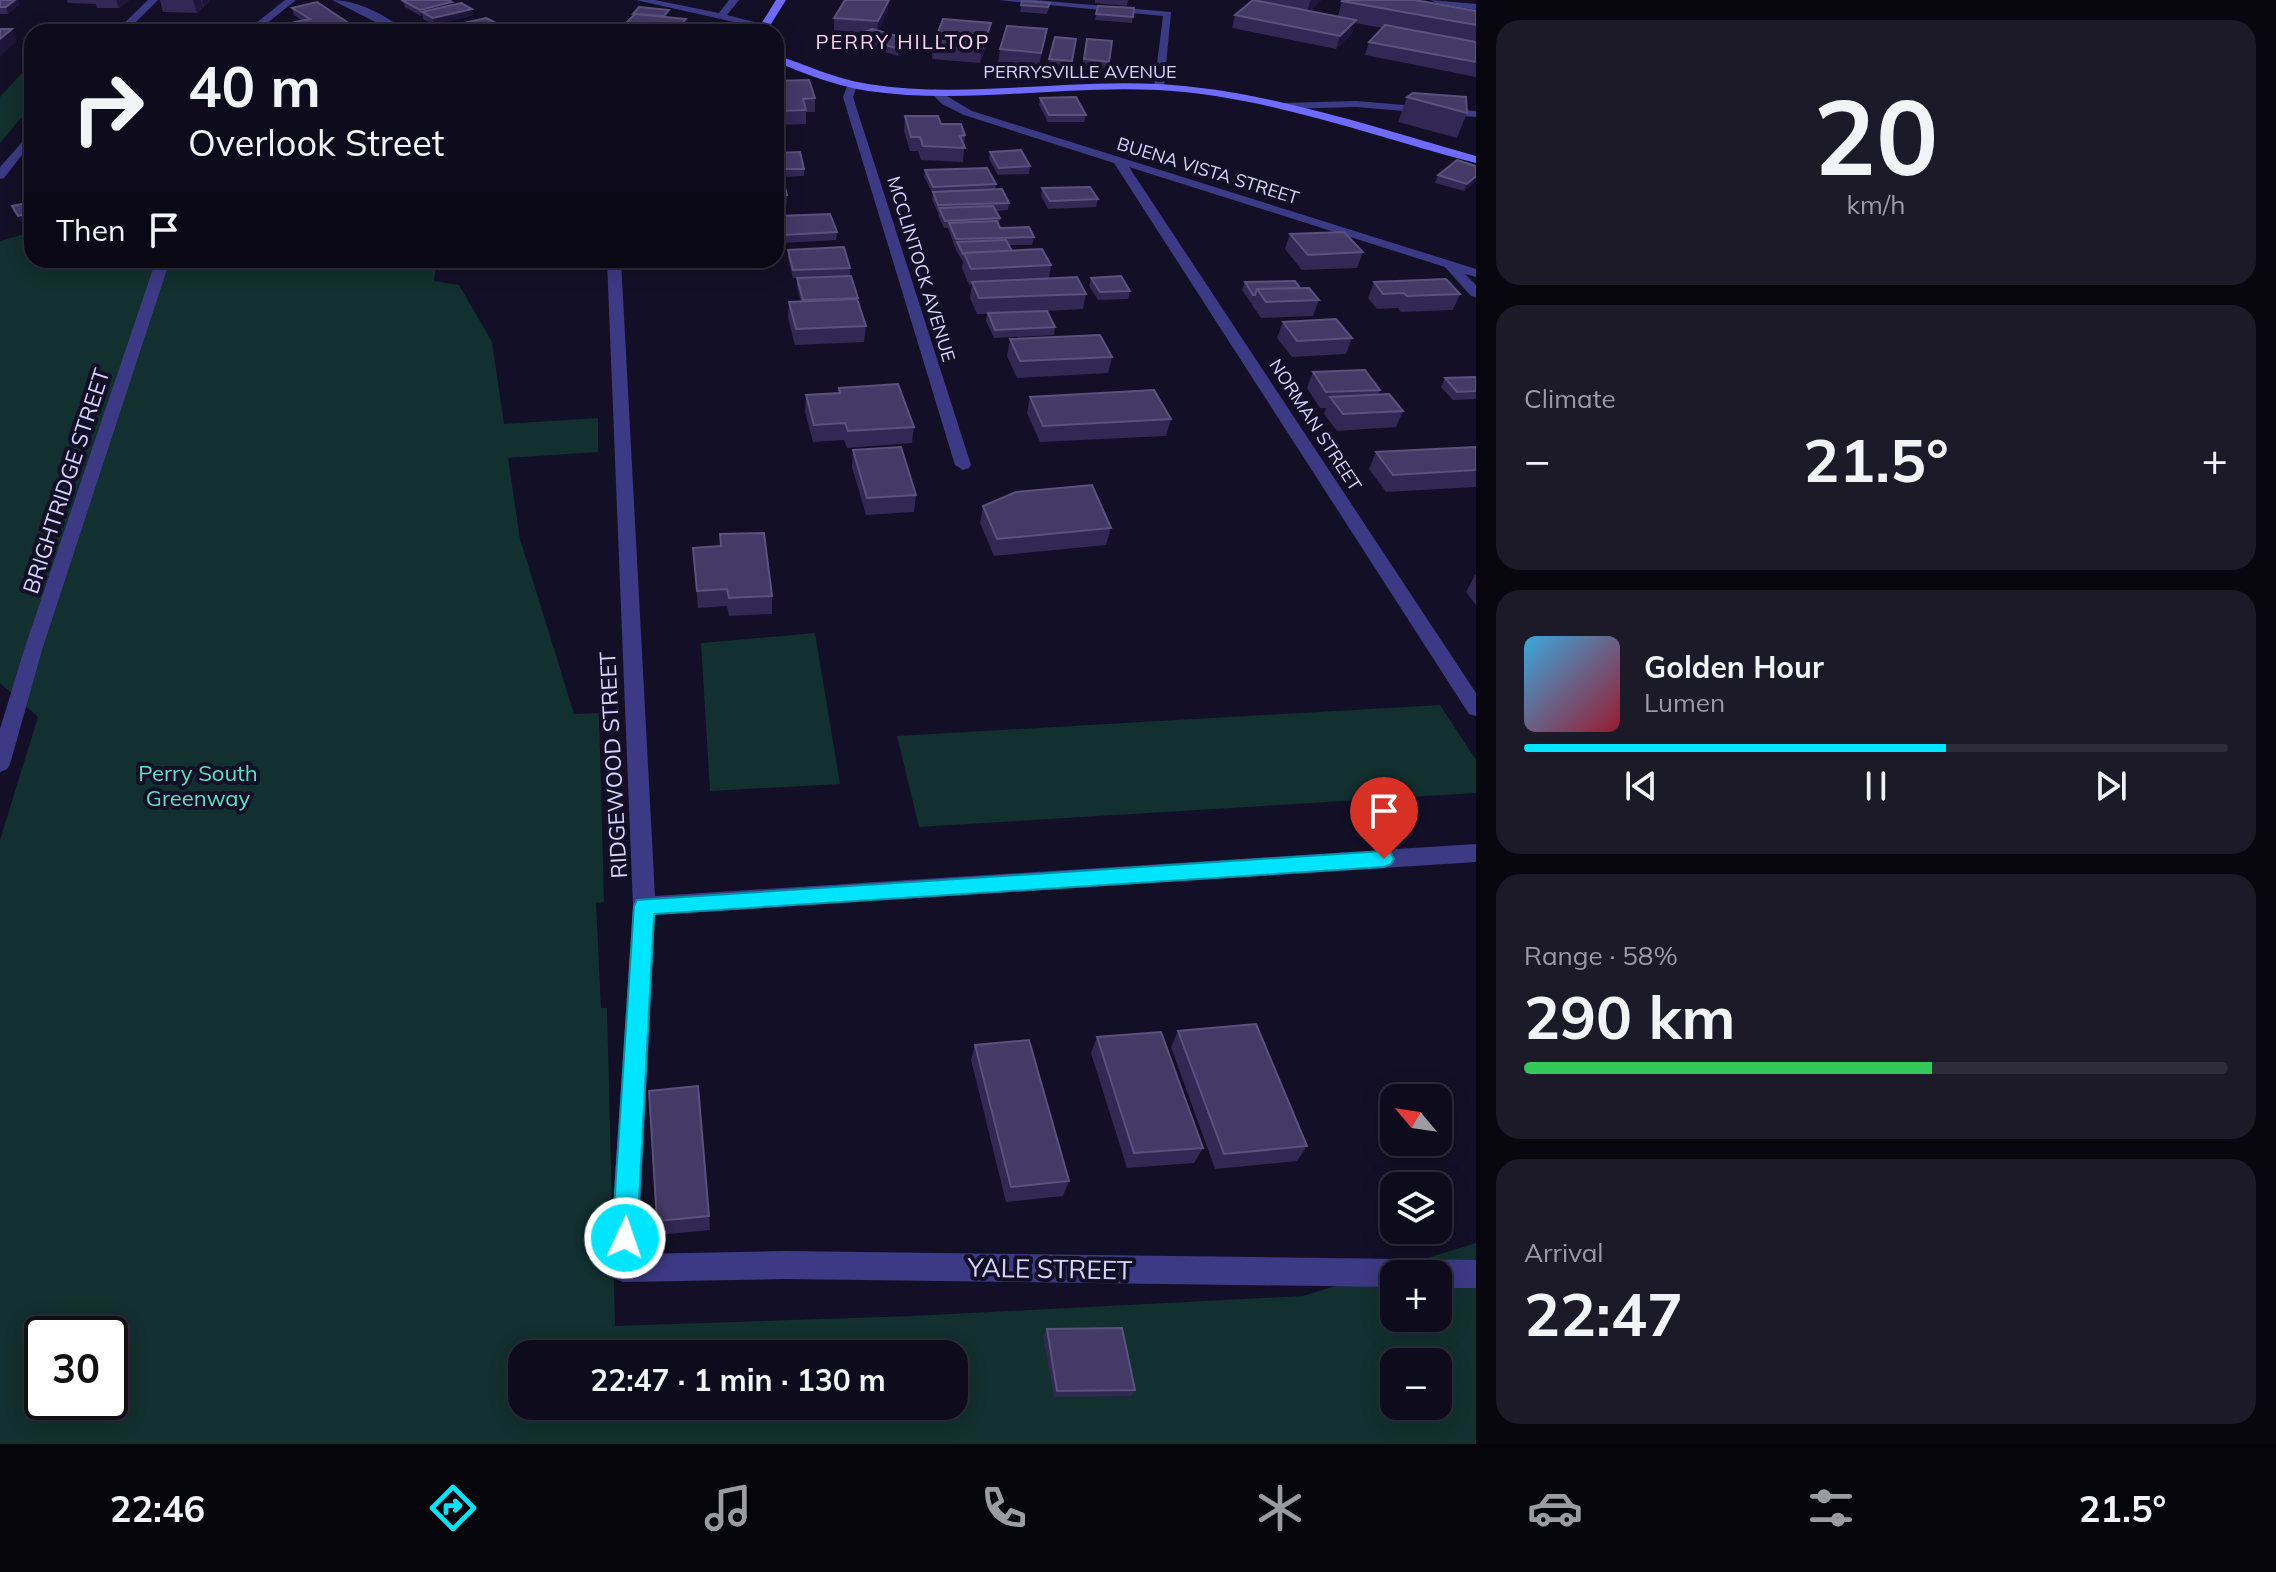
<!DOCTYPE html>
<meta charset="utf-8">
<style>
body{margin:0;font-family:Mulish,sans-serif;background:#1c1929;color:#f1f3f6;height:100vh;display:flex;flex-direction:column;font-size:30px;white-space:nowrap}
*{box-sizing:border-box;margin:0}
p{font-size:26px;color:#9b9ba3}
.icon{flex:none;width:44px;height:44px;fill:none;stroke:currentColor;stroke-width:2;stroke-linecap:round;stroke-linejoin:round}
.map{position:relative;flex:1;overflow:hidden}
.drawer{display:flex;flex-direction:column;gap:20px;padding:20px;background:#08060f;width:800px}
.drawer>*{flex:none}
.guide{position:absolute;left:24px;top:24px;width:760px;height:244px;border-radius:24px;box-shadow:0 4px 20px #0003,0 0 0 2px #2e2b3b;background:#0e0b1c;color:#f1f3f6;overflow:hidden}
.needle{width:52px;rotate:299deg}
.buttons{position:absolute;left:1380px;top:1084px;display:grid;gap:16px}
.buttons a{display:grid;place-items:center;width:72px;height:72px;border-radius:16px;background:#0e0b1c;box-shadow:0 4px 20px #0003,0 0 0 2px #2e2b3b;font-size:40px}
.speed{position:absolute;left:24px;top:1316px;display:flex;gap:16px;font-size:40px;font-weight:700;text-align:center}
.speed>*{display:grid;place-content:center;width:104px;height:104px;border-radius:50%;background:#0e0b1c;box-shadow:0 4px 20px #0003,0 0 0 2px #2e2b3b;line-height:1}
.speed .limit{border:4px solid #111;border-radius:12px;background:#fff;color:#111}
.pin{position:absolute;display:grid;place-items:center;width:68px;height:68px;color:#fff;margin:-82px -34px;border-radius:50% 50% 50% 0;rotate:-45deg;box-shadow:0 0 8px #0007}
.pin .icon{rotate:45deg}
.me{position:absolute;width:88px;margin:-44px;rotate:3deg;stroke-linejoin:round;filter:drop-shadow(0 0 6px #0008)}
.turn{display:flex;align-items:center;gap:28px;height:168px;padding:0 32px;font-size:36px}
.turn .icon{width:104px;height:104px;stroke-width:2.5}
.turn b{display:block;font-size:56px;line-height:68px}
.then{display:flex;align-items:center;height:76px;padding:0 32px;background:#0003;gap:16px;font-size:30px}
.big{font-size:60px;font-weight:700;line-height:1.1}
.drawer .card{flex:1;display:flex;flex-direction:column;justify-content:center;gap:12px;min-width:0;padding:0 28px;border-radius:24px;background:#1c1929}
.drawer .dial{align-items:center;gap:0}
.dial b{font-size:104px;line-height:1}
.song{display:flex;align-items:center;gap:24px}
.cover{width:96px;height:96px;border-radius:12px;background:linear-gradient(135deg,hsl(200 70% 55%),hsl(350 70% 35%))}
.played{height:8px;border-radius:4px;background:linear-gradient(90deg,#00e5ff 60%,#2e2b3b 60%)}
.keys{display:flex;justify-content:space-around;direction:ltr}
.heat{display:flex;justify-content:space-between;align-items:center;font-size:44px;direction:ltr}
.charge{height:12px;border-radius:6px;background:linear-gradient(90deg,#34c759 58%,#2e2b3b 0)}
.trip{position:absolute;left:508px;top:1340px;width:460px;height:80px;border-radius:24px;background:#0e0b1c;box-shadow:0 4px 20px #0003,0 0 0 2px #2e2b3b;font-weight:700;line-height:80px;text-align:center}
.menu{display:flex;height:128px;justify-content:space-around;align-items:center;background:#06040b;color:#9b9ba3}
.menu .icon{width:56px;height:56px}
.menu .selected{color:#00e5ff}
.menu b{font-size:36px;color:#f1f3f6}
main{display:flex;flex:1;min-height:0}
.map>svg:first-child{display:block}
.green{fill:#12302f;fill-rule:evenodd}
.lines{fill:none;stroke-linecap:round;stroke-linejoin:round}
.lane{fill:#3d3a85;fill-rule:evenodd}
.street{fill:#3d3a85;fill-rule:evenodd}
.secondary{fill:#6f6bff;fill-rule:evenodd}
.wall{fill:#312854}
.shaded-wall{fill:#1d163a}
.building{fill:#433a66;stroke:#5a527e;stroke-width:2}
.route{fill:#00e5ff;stroke:#0095a6;stroke-width:2}
.labels{text-anchor:middle;stroke-width:8;stroke-linejoin:round;paint-order:stroke}
.far-street-label{font-size:18px;fill:#d9d4ff;stroke:#130f26}
.far-neighbourhood-label{font-size:20px;letter-spacing:2px;fill:#ffd6f0;stroke:#130f26}
.street-label{font-size:22px;fill:#d9d4ff;stroke:#130f26}
.park-label{font-size:22px;fill:#5fe0c0;stroke:#130f26}
.near-street-label{font-size:26px;fill:#d9d4ff;stroke:#130f26}
</style>
<main>
<div class="map">
<svg width="1476" height="1444" viewBox="0 0 1476 1444">
<rect width="100%" height="100%" fill="#130f26"/>
<!-- green -->
<g class="green">
<polygon points="21,74 32,74 32,105 0,143 0,97"/>
<path d="M 32,232 L 32,260 L 359,260 L 358,269 L 391,260 L 437,260 L 434,281 L 459,285 L 492,342 L 504,424 L 598,418 L 598,452 L 508,458 L 520,539 L 574,714 L 599,713 L 604,902 L 596,903 L 601,1008 L 607,1008 L 615,1326 L 912,1316 L 1303,1296 L 1476,1243 L 1476,1444 L 0,1444 L 0,840 L 38,717 L 0,683 L 0,241 ZM 1394,1274 L 1438,1274 L 1438,1318 L 1394,1318 ZM 42,1334 L 110,1334 L 110,1402 L 42,1402 ZM 522,1354 L 954,1354 L 954,1406 L 522,1406 ZM 1394,1362 L 1438,1362 L 1438,1406 L 1394,1406 Z"/>
<polygon points="815,633 840,784 710,791 701,643"/>
<polygon points="1440,705 1476,760 1476,793 919,827 897,736"/>
</g>
<g class="lines">
<!-- lane -->
<g class="lane">
<polygon points="636,0 655,0 719,13 729,0 739,0 727,15 770,26 765,29"/>
<polygon points="1431,0 1476,4 1476,10 1436,3"/>
</g>
<!-- street -->
<g class="street">
<polygon points="148,0 158,0 126,32 115,32"/>
<polygon points="285,0 296,0 256,32 245,32"/>
<path d="M 332,0 C 358,0 387,16 407,32 L 395,32 Z"/>
<polygon points="998,0 1036,0 1171,12 1164,87 1159,90 1154,87 1163,16"/>
<polygon points="849,81 858,83 853,97 971,465 969,468 963,470 955,465 843,97"/>
<polygon points="935,89 972,111 1476,269 1476,277 1465,274 1476,285 1476,297 1471,296 1445,267 1129,167 1476,693 1476,716 1469,714 1114,163 964,115 942,104 930,92"/>
<polygon points="1356,101 1476,111 1476,117 1356,107 1283,109 1278,106 1283,103"/>
<polygon points="32,131 32,142 4,178 0,179 0,167"/>
<polygon points="156,260 170,260 42,650 10,764 7,769 0,772 0,729 24,650"/>
<polygon points="607,260 621,260 655,896 1476,844 1476,862 655,915 638,1254 785,1251 1476,1260 1476,1288 1438,1288 1438,1274 1394,1274 1394,1287 785,1279 623,1282 613,1278 609,1268 633,906"/>
</g>
<!-- secondary -->
<g class="secondary">
<polygon points="776,0 786,0 766,32 756,32"/>
<path d="M 776,55 C 807,65 835,79 868,84 C 964,99 1061,79 1158,84 C 1267,90 1372,127 1476,156 L 1476,163 C 1371,136 1268,96 1158,90 C 1062,85 964,105 868,91 C 836,86 806,74 776,62 Z"/>
</g>
</g>
<!-- wall -->
<g class="wall">
<polygon points="0,0 18,0 19,5 8,14 0,14"/>
<polygon points="67,0 129,0 119,8 97,8 96,4 68,3"/>
<polygon points="160,0 210,0 210,1 197,13 163,12"/>
<polygon points="1095,0 1128,0 1127,6 1095,3"/>
<polygon points="1260,0 1321,0 1310,11 1338,16 1342,1 1476,11 1476,77 1365,55 1369,42 1383,28 1355,23 1352,33 1336,49 1232,28 1235,15 1259,2"/>
<polygon points="403,1 452,2 452,5 472,9 473,15 434,25 423,19 423,16 421,16 405,7"/>
<polygon points="1022,1 1050,3 1047,14 1020,12"/>
<polygon points="1098,6 1133,17 1132,23 1095,20"/>
<polygon points="292,8 353,26 354,32 302,32 297,29 295,22 303,21 294,15"/>
<polygon points="888,11 878,31 915,48 898,56 855,43 855,36 863,33 834,30 834,18"/>
<polygon points="179,24 181,30 180,32 138,32 137,30"/>
<polygon points="451,26 514,32 452,32"/>
<polygon points="1047,29 1039,66 998,62 1000,49"/>
<polygon points="990,36 980,63 932,59 933,45"/>
<polygon points="1055,37 1076,39 1071,68 1048,66"/>
<polygon points="1087,39 1112,41 1108,68 1082,66"/>
<polygon points="776,81 815,98 815,112 806,112 806,124 776,125"/>
<polygon points="1407,97 1467,113 1457,138 1398,122"/>
<polygon points="1040,98 1086,115 1084,122 1048,122 1039,105"/>
<polygon points="905,116 941,124 965,135 963,162 921,160 918,151 910,151 904,131"/>
<polygon points="990,152 1030,166 1029,174 998,175 989,159"/>
<polygon points="776,153 804,169 804,176 782,177 787,195 786,210 776,210"/>
<polygon points="1476,166 1476,181 1464,191 1435,183 1438,175"/>
<polygon points="925,170 996,184 995,190 1009,203 1008,210 996,211 1000,218 999,224 1000,228 1034,237 1032,245 1009,245 1012,251 1051,265 1049,278 1086,294 1083,309 1047,311 1055,327 1054,335 994,338 986,321 987,314 977,314 970,298 972,284 969,285 962,268 963,262 956,250 956,247 955,247 948,228 944,228 938,215 939,213 938,213 932,199 933,194 924,177"/>
<polygon points="1042,188 1098,199 1096,207 1048,209 1041,196"/>
<polygon points="778,216 837,232 836,240 782,243 777,224"/>
<polygon points="1290,234 1363,252 1357,268 1302,270 1285,249"/>
<polygon points="788,250 850,268 850,276 793,278 788,258"/>
<polygon points="797,278 858,298 858,301 866,326 864,342 795,345 788,318 789,302 801,302 797,286"/>
<polygon points="1091,278 1130,291 1128,299 1098,300 1089,286"/>
<polygon points="1245,282 1300,288 1319,300 1313,316 1261,318 1252,305 1252,303 1251,303 1242,290"/>
<polygon points="1374,282 1460,294 1453,310 1401,312 1398,308 1377,309 1368,298"/>
<polygon points="1283,322 1352,338 1346,354 1292,357 1277,338"/>
<polygon points="1010,339 1112,357 1108,373 1017,378 1007,356"/>
<polygon points="1313,372 1380,390 1378,394 1403,411 1396,427 1337,431 1324,414 1326,408 1320,408 1307,388"/>
<polygon points="1476,377 1476,399 1453,400 1441,387 1445,378"/>
<polygon points="839,388 914,427 912,443 847,448 844,440 813,442 805,412 806,395 838,394"/>
<polygon points="1030,397 1171,419 1166,436 1040,442 1027,413"/>
<polygon points="1476,447 1476,487 1386,492 1369,469 1376,452"/>
<polygon points="853,450 916,495 914,512 866,515 852,467"/>
<polygon points="983,506 1111,528 1106,545 994,556 980,523"/>
<polygon points="720,534 772,596 772,614 729,616 727,606 698,608 693,548 720,546"/>
<polygon points="1475,575 1476,575 1476,605 1466,592"/>
<polygon points="1178,1031 1307,1146 1297,1161 1215,1169 1171,1047"/>
<polygon points="1097,1037 1203,1148 1194,1163 1127,1168 1091,1053"/>
<polygon points="975,1045 1069,1181 1063,1196 1006,1202 971,1060"/>
<polygon points="709,1216 710,1230 658,1235 657,1221"/>
<polygon points="1047,1329 1135,1390 1131,1396 1054,1397 1043,1336"/>
</g>
<!-- shaded-wall -->
<g class="shaded-wall">
<polygon points="15,0 18,0 19,5 8,14 6,7"/>
<polygon points="116,0 129,0 119,8"/>
<polygon points="193,0 201,0 203,7 197,13"/>
<polygon points="202,0 210,0 210,1 204,7"/>
<polygon points="889,0 888,11 877,34 878,21"/>
<polygon points="1311,0 1321,0 1306,14 1310,2"/>
<polygon points="452,2 453,8 422,12 423,16 421,16 420,10"/>
<polygon points="472,9 473,15 434,25 433,18"/>
<polygon points="686,19 686,32 674,32"/>
<polygon points="1356,20 1352,33 1336,49 1340,36"/>
<polygon points="991,23 990,36 980,63 982,50"/>
<polygon points="179,24 181,30 180,32 175,32 174,29"/>
<polygon points="353,26 354,32 329,32"/>
<polygon points="315,27 316,32 306,32 306,29"/>
<polygon points="12,29 17,42 0,56 0,39"/>
<polygon points="915,41 915,48 898,56 899,49"/>
<polygon points="1476,176 1476,181 1464,191 1467,184"/>
<polygon points="32,212 32,221 21,223 18,216"/>
</g>
<!-- building -->
<g class="building">
<polygon points="0,0 15,0 6,7 0,7"/>
<polygon points="408,0 448,0 452,2 420,10 403,1"/>
<polygon points="845,0 889,0 878,21 834,18"/>
<polygon points="1253,0 1356,20 1340,36 1235,15"/>
<polygon points="1343,0 1415,0 1476,11 1476,25 1342,1"/>
<polygon points="1022,1 1050,3 1048,7 1021,5"/>
<polygon points="317,2 353,26 324,32 315,27 306,29 295,22 310,19 292,8"/>
<polygon points="461,3 472,9 433,18 422,12"/>
<polygon points="1098,6 1134,8 1133,17 1096,14"/>
<polygon points="639,7 669,10 664,16 633,14"/>
<polygon points="635,14 686,19 674,32 618,31"/>
<polygon points="486,18 514,32 462,32 451,26"/>
<polygon points="943,19 991,23 982,50 933,45"/>
<polygon points="142,24 179,24 174,29 137,30"/>
<polygon points="1385,25 1476,42 1476,62 1369,42"/>
<polygon points="1007,26 1047,29 1041,53 1000,49"/>
<polygon points="0,29 12,29 0,39"/>
<polygon points="872,29 915,41 899,49 855,36"/>
<polygon points="1055,37 1076,39 1072,61 1049,59"/>
<polygon points="1087,39 1112,41 1109,62 1084,59"/>
<polygon points="809,80 815,98 803,99 806,110 776,111 776,81"/>
<polygon points="1413,93 1466,97 1467,113 1407,97"/>
<polygon points="1076,97 1086,115 1049,115 1040,98"/>
<polygon points="905,116 938,116 941,124 961,124 965,135 960,136 965,148 923,146 920,137 911,137"/>
<polygon points="1021,150 1030,166 999,168 990,152"/>
<polygon points="800,152 804,169 776,169 776,153"/>
<polygon points="1457,160 1476,166 1476,176 1467,184 1438,175"/>
<polygon points="987,168 996,184 933,187 925,170"/>
<polygon points="776,169 780,169 787,195 776,195"/>
<polygon points="1090,187 1098,199 1050,201 1042,188"/>
<polygon points="1002,189 1009,203 938,205 933,192"/>
<polygon points="32,202 32,212 18,216 12,206"/>
<polygon points="993,206 1000,218 945,221 939,208"/>
<polygon points="830,214 837,232 782,235 778,216"/>
<polygon points="997,221 1000,228 1029,227 1034,237 956,239 949,223"/>
<polygon points="1344,232 1363,252 1308,255 1290,234"/>
<polygon points="1006,240 1012,251 964,253 964,254 963,254 957,242"/>
<polygon points="844,247 850,268 793,270 788,250"/>
<polygon points="1042,249 1051,265 971,269 964,253"/>
<polygon points="851,276 858,298 803,300 797,278"/>
<polygon points="1121,276 1130,291 1100,292 1091,278"/>
<polygon points="1077,277 1086,294 979,298 972,282"/>
<polygon points="1446,279 1460,294 1407,296 1404,293 1383,294 1374,282"/>
<polygon points="1295,281 1300,288 1257,289 1255,295 1253,295 1245,282"/>
<polygon points="1309,288 1319,300 1266,302 1257,289"/>
<polygon points="857,299 866,326 796,329 789,302"/>
<polygon points="1047,311 1055,327 995,330 988,313"/>
<polygon points="1336,319 1352,338 1297,341 1283,322"/>
<polygon points="1100,335 1112,357 1020,361 1010,339"/>
<polygon points="1365,370 1380,390 1326,392 1313,372"/>
<polygon points="1476,377 1476,391 1457,392 1445,378"/>
<polygon points="898,384 914,427 848,431 845,423 814,425 806,395 840,393 839,388"/>
<polygon points="1154,390 1171,419 1043,426 1030,397"/>
<polygon points="1389,394 1403,411 1343,414 1330,397"/>
<polygon points="901,447 916,495 867,498 853,450"/>
<polygon points="1476,447 1476,470 1393,475 1376,452"/>
<polygon points="1092,485 1111,528 997,539 983,506 1016,492"/>
<polygon points="764,533 772,596 729,598 727,589 697,591 693,548 721,546 720,534"/>
<polygon points="1256,1024 1307,1146 1224,1154 1178,1031"/>
<polygon points="1161,1032 1203,1148 1134,1153 1097,1037"/>
<polygon points="1029,1040 1069,1181 1011,1187 975,1045"/>
<polygon points="698,1086 709,1216 657,1221 649,1091"/>
<polygon points="1122,1328 1135,1390 1057,1391 1047,1329"/>
</g>
<!-- route -->
<polygon class="route" points="1384,851 1391,853 1394,859 1391,864 1384,867 654,914 637,1238 634,1247 625,1250 616,1247 612,1238 634,906 637,900"/>
<g class="labels">
<!-- far-street labels -->
<g class="far-street-label">
<text x="1080" y="78">PERRYSVILLE AVENUE</text>
<text transform="translate(1208 171) rotate(17)" y="6">BUENA VISTA STREET</text>
<text transform="translate(921 269) rotate(73)" y="6">MCCLINTOCK AVENUE</text>
<text transform="translate(1315 425) rotate(57)" y="6">NORMAN STREET</text>
</g>
<!-- far-neighbourhood labels -->
<g class="far-neighbourhood-label">
<text x="903" y="49">PERRY HILLTOP</text>
</g>
<!-- street labels -->
<g class="street-label">
<text transform="translate(66 481) rotate(-72)" y="8">BRIGHTRIDGE STREET</text>
<text transform="translate(613 765) rotate(-93)" y="8">RIDGEWOOD STREET</text>
</g>
<!-- park labels -->
<g class="park-label">
<text x="198" y="781">Perry South<tspan x="198" dy="25">Greenway</tspan></text>
</g>
<!-- near-street labels -->
<g class="near-street-label">
<text transform="translate(1050 1269) rotate(1)" y="9">YALE STREET</text>
</g>
</g>
</svg>
<div class="buttons">
<a><svg class="needle" viewBox="-14 -14 28 28"><path d="M0-13l5 13h-10z" fill="#e53935"/><path d="M0 13l5-13h-10z" fill="#9b9ba3"/></svg></a>
<a><svg class="icon" aria-label="layers" viewBox="0 0 24 24"><path d="M12 4l9 5-9 5-9-5zM3 14l9 5 9-5"/></svg></a>
<a>+</a>
<a>−</a>
</div>
<div class="speed"><div class="limit">30</div></div>
<div class="pin" style="left:1384px;top:859px;background:#d93025"><svg class="icon" aria-label="arrive" viewBox="0 0 24 24"><path d="M6 21V4h12l-3 4 3 4H6"/></svg></div>
<svg class="me" style="left:625px;top:1238px" viewBox="-20 -20 40 40"><circle r="17" fill="#00e5ff" stroke="#fff" stroke-width="3"/><path d="M0-11L8 9 0 5-8 9z" fill="#fff"/></svg>
<div class="trip">22:47 · 1 min · 130 m</div>
<div class="guide">
<div class="turn"><svg class="icon" aria-label="right" viewBox="0 0 24 24"><path d="M7 20v-9h11M14 6l5 5-5 5"/></svg><div><b>40 m</b>Overlook Street</div></div>
<div class="then">Then<svg class="icon" aria-label="arrive" viewBox="0 0 24 24"><path d="M6 21V4h12l-3 4 3 4H6"/></svg></div>
</div>
</div>
<section class="drawer">
<div class="card dial"><b>20</b><p>km/h</p></div>
<div class="card"><p>Climate</p>
<div class="heat"><a>−</a><b class="big">21.5°</b><a>+</a></div>
</div>
<div class="card">
<div class="song"><i class="cover"></i><div><b>Golden Hour</b><p>Lumen</p></div></div>
<div class="played"></div>
<div class="keys"><svg class="icon" aria-label="previous" viewBox="0 0 24 24"><path d="M18 5L8 12l10 7zM5 5v14"/></svg><svg class="icon" aria-label="pause" viewBox="0 0 24 24"><path d="M8 5v14M16 5v14"/></svg><svg class="icon" aria-label="next" viewBox="0 0 24 24"><path d="M6 5l10 7-10 7zM19 5v14"/></svg></div>
</div>
<div class="card"><p>Range · 58%</p><b class="big">290 km</b><div class="charge"></div></div>
<div class="card"><p>Arrival</p><b class="big">22:47</b></div>
</section>
</main>
<nav class="menu">
<b>22:46</b>
<svg class="icon selected" aria-label="directions" viewBox="0 0 24 24"><path d="M12 3l9 9-9 9-9-9zM9 14v-3h6M13 9l2 2-2 2"/></svg>
<svg class="icon" aria-label="music" viewBox="0 0 24 24"><path d="M9 18V5l10-2v13"/><circle cx="6" cy="18" r="3"/><circle cx="16" cy="16" r="3"/></svg>
<svg class="icon" aria-label="phone" viewBox="0 0 24 24"><path d="M5 4h4l2 5-3 2q2 4 5 5l2-3 5 2v4C11 20 4 13 5 4z"/></svg>
<svg class="icon" aria-label="climate" viewBox="0 0 24 24"><path d="M12 3v18M4 7l16 10M4 17L20 7"/></svg>
<svg class="icon" aria-label="car" viewBox="0 0 24 24"><path d="M5 17H2v-5l4-1 3-4h7l3 4 3 1v5h-3M9 17h6M6 11h13"/><circle cx="7" cy="17" r="2"/><circle cx="17" cy="17" r="2"/></svg>
<svg class="icon" aria-label="filters" viewBox="0 0 24 24"><path d="M4 7h16M4 17h16"/><circle cx="9" cy="7" r="2"/><circle cx="15" cy="17" r="2"/></svg>
<b>21.5°</b>
</nav>
